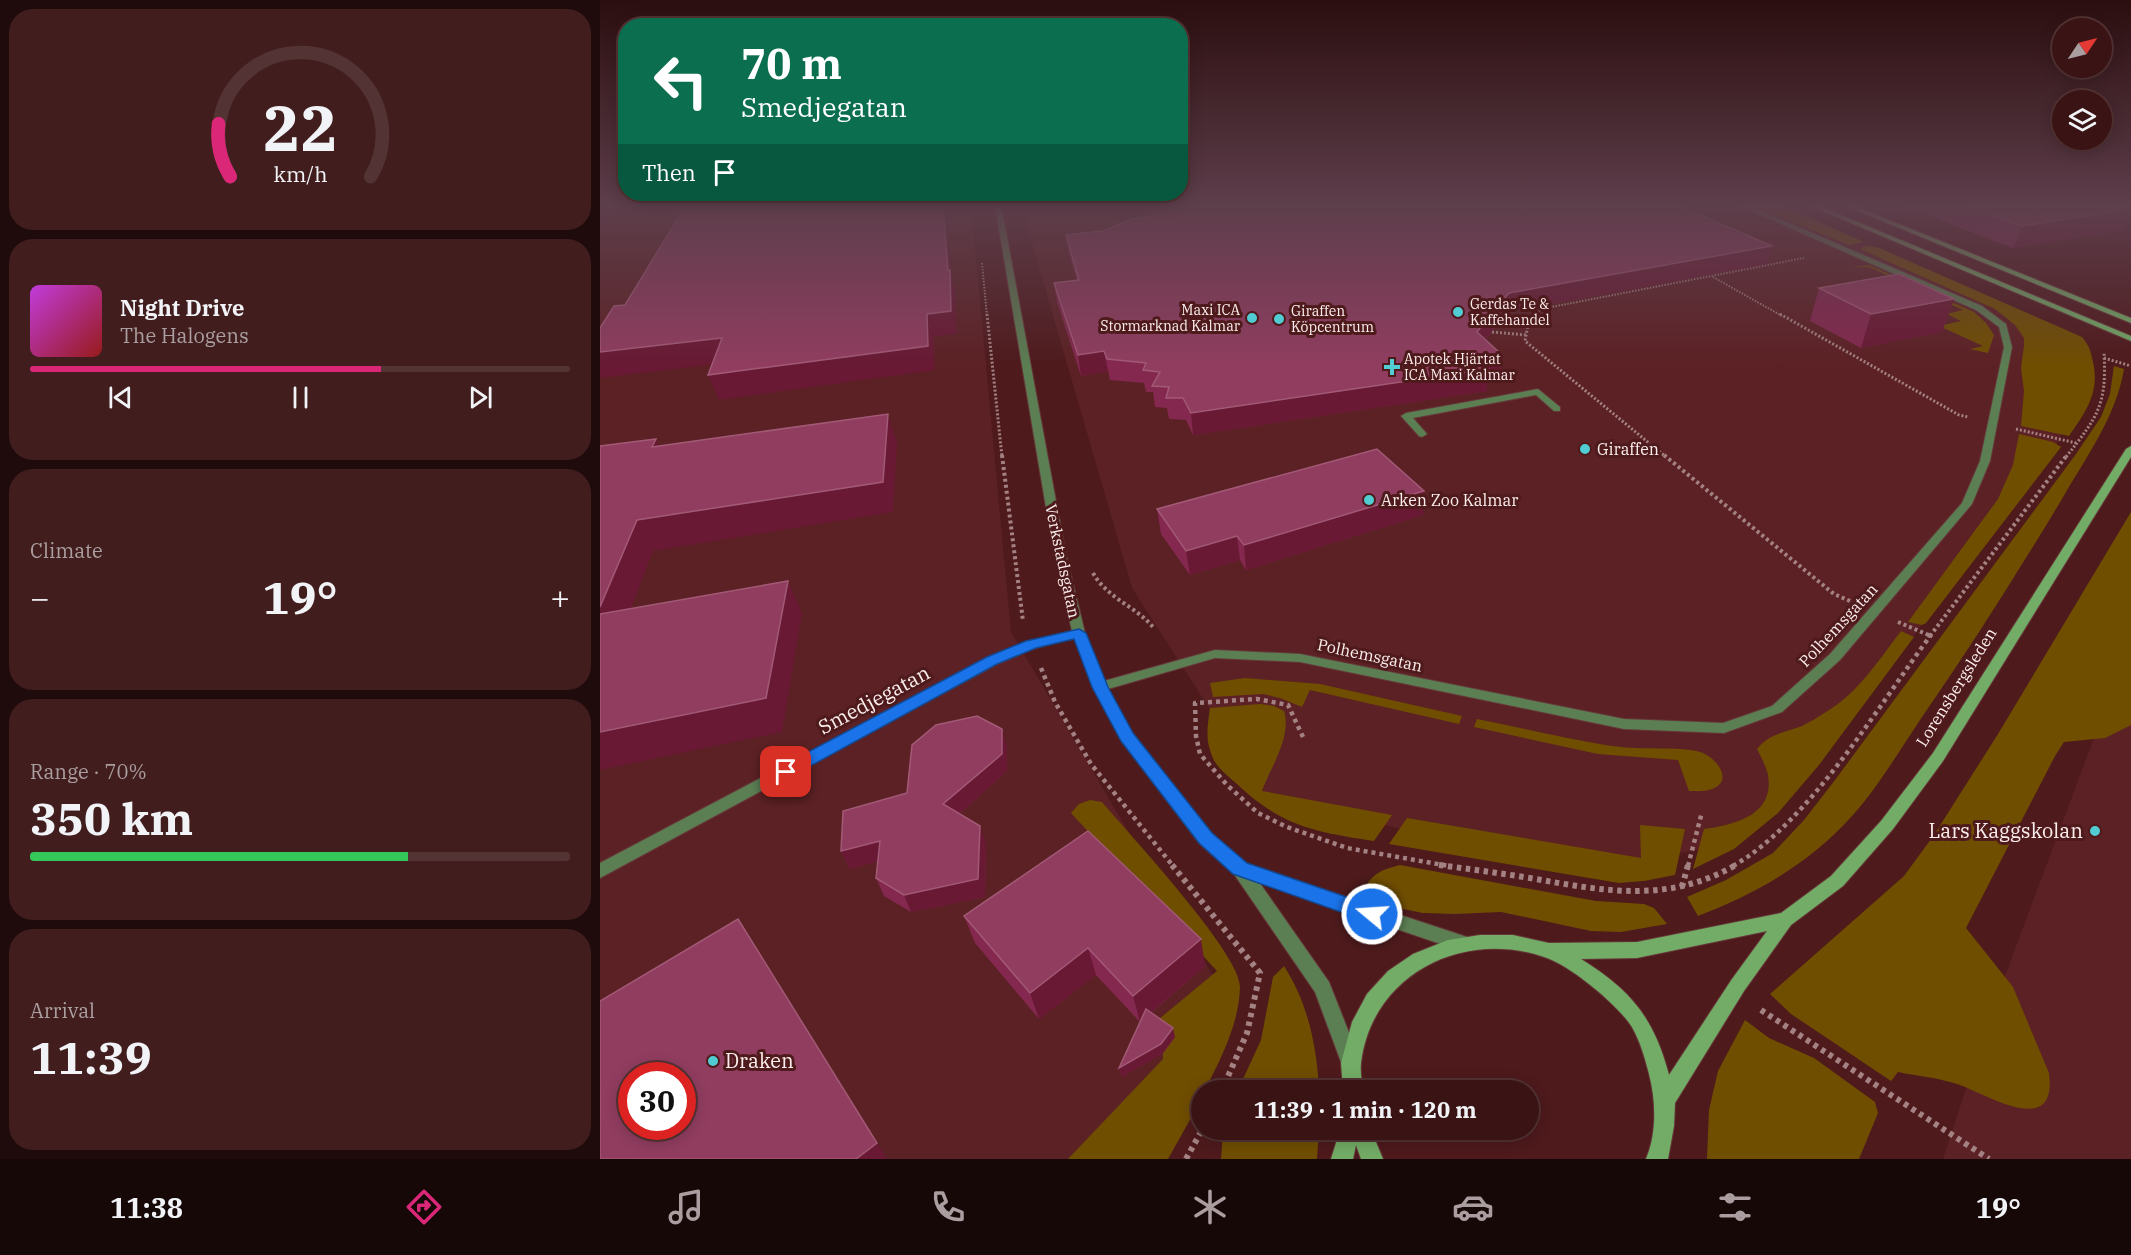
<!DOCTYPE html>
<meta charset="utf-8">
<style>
body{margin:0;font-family:"IBM Plex Serif",serif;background:#411d1e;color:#f1f3f6;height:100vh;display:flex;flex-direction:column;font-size:22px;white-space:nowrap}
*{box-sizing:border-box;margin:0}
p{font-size:20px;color:#ab9ea0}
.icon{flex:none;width:33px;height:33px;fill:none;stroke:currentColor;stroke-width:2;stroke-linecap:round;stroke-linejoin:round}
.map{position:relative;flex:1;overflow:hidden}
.panel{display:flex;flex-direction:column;gap:9px;padding:9px;background:#200b0c;width:600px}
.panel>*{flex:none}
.banner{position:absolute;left:18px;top:18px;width:570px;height:183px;border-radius:24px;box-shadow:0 3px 15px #0003,0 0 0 2px #543334;background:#0b6e4f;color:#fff;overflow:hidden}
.needle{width:39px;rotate:55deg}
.fabs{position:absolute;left:1452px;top:18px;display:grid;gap:12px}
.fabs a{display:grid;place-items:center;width:60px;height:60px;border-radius:50%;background:#3a1415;box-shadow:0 3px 15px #0003,0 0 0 2px #543334;font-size:30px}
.speed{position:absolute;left:18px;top:1062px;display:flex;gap:12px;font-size:30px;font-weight:700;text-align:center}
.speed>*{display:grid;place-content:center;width:78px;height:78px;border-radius:50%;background:#3a1415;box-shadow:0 3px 15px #0003,0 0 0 2px #543334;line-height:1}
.speed .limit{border:9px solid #d22;background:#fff;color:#111}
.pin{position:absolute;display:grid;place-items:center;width:51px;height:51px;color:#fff;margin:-26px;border-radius:12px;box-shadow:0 3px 9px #0006}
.me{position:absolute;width:66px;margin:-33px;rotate:288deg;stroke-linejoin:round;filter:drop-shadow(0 0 4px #0008)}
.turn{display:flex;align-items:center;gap:21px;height:126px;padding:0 24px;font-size:27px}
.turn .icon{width:78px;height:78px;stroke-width:2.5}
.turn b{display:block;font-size:42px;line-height:51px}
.then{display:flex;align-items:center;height:57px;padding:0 24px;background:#0003;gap:12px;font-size:22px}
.big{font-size:45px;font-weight:700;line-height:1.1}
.panel .tile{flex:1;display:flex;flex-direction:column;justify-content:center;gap:9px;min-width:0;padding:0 21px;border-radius:24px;background:#411d1e}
.panel .dial{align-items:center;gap:0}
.dial svg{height:156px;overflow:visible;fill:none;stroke:#543334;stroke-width:7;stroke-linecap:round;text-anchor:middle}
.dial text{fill:#f1f3f6;stroke:none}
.song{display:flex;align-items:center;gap:18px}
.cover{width:72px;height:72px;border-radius:9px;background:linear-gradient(135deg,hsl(290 70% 55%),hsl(0 70% 35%))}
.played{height:6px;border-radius:3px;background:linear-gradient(90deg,#db2777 65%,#543334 65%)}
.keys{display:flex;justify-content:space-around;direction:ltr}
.heat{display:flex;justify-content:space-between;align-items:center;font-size:33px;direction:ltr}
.charge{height:9px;border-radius:4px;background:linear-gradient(90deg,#34c759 70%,#543334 0)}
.trip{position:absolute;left:591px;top:1080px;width:348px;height:60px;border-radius:30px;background:#3a1415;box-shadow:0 3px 15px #0003,0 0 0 2px #543334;font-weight:700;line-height:60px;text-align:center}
.tab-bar{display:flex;height:96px;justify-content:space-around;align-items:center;background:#170808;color:#ab9ea0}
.tab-bar .icon{width:42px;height:42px}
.tab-bar .active{color:#db2777}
.tab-bar b{font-size:27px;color:#f1f3f6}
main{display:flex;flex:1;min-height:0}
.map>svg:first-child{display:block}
.built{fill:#5c2124;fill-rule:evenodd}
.green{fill:#704e00}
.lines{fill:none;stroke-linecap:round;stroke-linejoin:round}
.lane-casing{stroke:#663839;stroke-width:2}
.street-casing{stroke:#663839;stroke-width:2}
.secondary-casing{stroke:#663839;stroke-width:2}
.path-far4{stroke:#a48283;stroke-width:2;stroke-dasharray:1.5 1.5;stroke-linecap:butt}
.path-far3{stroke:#a48283;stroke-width:3;stroke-dasharray:2 2;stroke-linecap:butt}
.path-far2{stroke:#a48283;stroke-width:4;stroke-dasharray:3 3;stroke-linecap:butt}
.path-far1{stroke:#a48283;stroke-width:4.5;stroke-dasharray:4 4;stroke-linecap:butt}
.path{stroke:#a48283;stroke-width:6;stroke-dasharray:4.5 4.5;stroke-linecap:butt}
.lane{fill:#5b7e53;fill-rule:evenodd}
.street{fill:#5b7e53;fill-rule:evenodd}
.secondary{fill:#72ac66;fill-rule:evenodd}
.wall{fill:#84284f}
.shaded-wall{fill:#691933}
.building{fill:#913d60;stroke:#a25976;stroke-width:1.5;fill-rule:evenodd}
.route{fill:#1a73e8;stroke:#114b97;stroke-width:1.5}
.poi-dot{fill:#51ccd3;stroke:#4e1a1c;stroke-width:2}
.labels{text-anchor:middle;stroke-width:6;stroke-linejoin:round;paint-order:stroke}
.far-poi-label{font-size:14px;fill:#fceeed;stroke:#4e1a1c;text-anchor:start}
.poi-label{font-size:16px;fill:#fceeed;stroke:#4e1a1c;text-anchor:start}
.street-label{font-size:16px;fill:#fceeed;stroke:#4e1a1c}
.near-street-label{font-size:20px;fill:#fceeed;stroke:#4e1a1c}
.near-poi-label{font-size:20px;fill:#fceeed;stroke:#4e1a1c;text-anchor:end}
</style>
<main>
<section class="panel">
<div class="tile dial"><svg viewBox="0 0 100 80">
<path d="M14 69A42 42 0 1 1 86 69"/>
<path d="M14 69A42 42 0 0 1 8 42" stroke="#db2777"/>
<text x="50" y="56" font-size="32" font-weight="700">22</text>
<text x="50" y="72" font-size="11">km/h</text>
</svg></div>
<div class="tile">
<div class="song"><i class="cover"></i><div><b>Night Drive</b><p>The Halogens</p></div></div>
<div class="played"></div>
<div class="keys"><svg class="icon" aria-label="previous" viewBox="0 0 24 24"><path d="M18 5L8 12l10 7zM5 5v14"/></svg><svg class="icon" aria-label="pause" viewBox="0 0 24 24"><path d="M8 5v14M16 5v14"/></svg><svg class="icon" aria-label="next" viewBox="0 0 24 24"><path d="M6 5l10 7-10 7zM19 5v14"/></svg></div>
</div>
<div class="tile"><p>Climate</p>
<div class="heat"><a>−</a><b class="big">19°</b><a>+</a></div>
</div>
<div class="tile"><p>Range · 70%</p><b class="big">350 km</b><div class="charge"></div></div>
<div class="tile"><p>Arrival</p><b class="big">11:39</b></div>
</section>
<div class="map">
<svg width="1531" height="1159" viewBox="0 0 1531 1159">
<rect width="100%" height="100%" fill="#4e1a1c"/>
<!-- built -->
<g class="built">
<path d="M 0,205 L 371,205 L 411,632 L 625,996 L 476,1159 L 0,1159 ZM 32,1076 L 82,1076 L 82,1126 L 32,1126 Z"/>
<polygon points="421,205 1177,205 1431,318 1466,426 1452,453 1344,593 1300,656 1209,758 1122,846 997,867 670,803 532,588"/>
<polygon points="1531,639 1531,1159 1343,1159 1387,1024"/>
</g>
<!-- green -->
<g class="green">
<polygon points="1150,205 1182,205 1264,242 1249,245"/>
<path d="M 1266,246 L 1277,247 L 1482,337 C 1489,345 1491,352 1493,362 C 1500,392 1486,412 1469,436 L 1421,426 L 1424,391 L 1421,368 L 1424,346 L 1424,338 L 1415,325 L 1395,309 L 1260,249 Z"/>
<polygon points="1269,265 1374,312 1386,323 1394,335 1388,353 1370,349 1383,346 1339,326 1361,321 1347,314 1363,310 1269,267 1253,267"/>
<path d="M 1514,366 L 1524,369 C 1516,417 1486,457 1462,499 C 1417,574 1370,648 1320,720 C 1300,750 1276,790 1252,816 C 1210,863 1156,894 1098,916 L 1087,897 L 1126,880 L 1173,853 L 1204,820 L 1235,780 L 1476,454 L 1501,417 L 1510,394 Z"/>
<polygon points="1419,434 1453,442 1461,447 1326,623 1322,625 1308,622 1398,499 1413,465"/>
<path d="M 1531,512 L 1531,725 L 1505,738 L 1464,742 L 1455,756 L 1366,928 L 1413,987 L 1449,1073 C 1458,1141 1385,1093 1357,1084 C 1339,1078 1318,1076 1298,1072 L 1291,1081 L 1191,1014 L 1170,994 L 1304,876 L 1334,835 L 1398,734 Z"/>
<path d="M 1301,631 L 1314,637 L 1219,765 L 1178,813 L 1134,849 L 1093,869 L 1104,829 C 1134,825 1175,815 1168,775 C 1166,766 1161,757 1157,749 C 1170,733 1184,733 1202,726 C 1210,722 1218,717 1226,712 C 1258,693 1279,660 1301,631 Z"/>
<polygon points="645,678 720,684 862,716 859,724 710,690 702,707 680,698 663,694 613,697 610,683"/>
<path d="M 660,704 L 674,706 L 684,711 C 692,737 671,766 662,791 L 792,815 L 774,841 C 715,832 681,826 637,784 C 627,775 615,767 611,753 C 605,738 608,723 610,708 Z"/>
<path d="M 877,719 C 925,728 973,741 1021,747 C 1043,750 1085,746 1103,753 C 1117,759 1134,781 1112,789 C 1105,792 1097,791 1089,791 L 1078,760 L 998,754 L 874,727 Z"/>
<path d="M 490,800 L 502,802 C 528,833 641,954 640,987 C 639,1024 621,1058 605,1090 L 602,1090 L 601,1100 L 568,1159 L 468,1159 L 563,1059 L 563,1053 L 547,1029 L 617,971 L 471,813 L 479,804 Z"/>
<polygon points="807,818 1041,858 1040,825 1085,829 1075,875 1044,881 1019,883 789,844"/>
<path d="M 800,865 L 996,901 L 1044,904 L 1054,908 L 1067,924 L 1021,932 L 991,931 L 901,912 L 855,914 L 823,913 L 798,908 L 761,894 C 771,875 779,870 800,865 Z"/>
<path d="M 684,966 C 708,1003 717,1047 719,1090 L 638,1090 L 661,1040 L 673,977 Z"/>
<polygon points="1145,1020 1169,1038 1214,1058 1275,1102 1278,1113 1259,1159 1107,1159 1109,1110 1118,1071"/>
<polygon points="623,1130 719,1130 717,1159 621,1159"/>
</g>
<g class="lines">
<defs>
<polygon id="lane" points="938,389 960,407 960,411 954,411 936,395 813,418 827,434 822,437 819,436 801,416 806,413"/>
<polygon id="street" points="395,205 401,205 466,555 485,633 504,681 615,650 700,654 1024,719 1123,723 1172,706 1230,654 1362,503 1380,461 1404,347 1399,327 1376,310 1138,205 1147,205 1382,306 1406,324 1412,347 1390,461 1372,504 1240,660 1182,712 1124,733 1024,729 700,662 615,658 508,689 532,734 611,833 646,864 867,937 870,943 867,949 861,951 659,882 729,982 761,1063 758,1070 751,1073 744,1070 715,992 634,874 599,843 522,741 493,687 475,638 435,648 397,664 0,878 0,863 387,658 426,642 472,631 454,555"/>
<g id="secondary">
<polygon points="1208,205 1217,205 1531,336 1531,341"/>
<polygon points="1243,205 1252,205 1531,318 1531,323"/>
<path d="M 1531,446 L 1531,457 L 1343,761 L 1293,829 L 1243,886 L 1191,925 L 1144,991 L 1075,1103 L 1074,1126 L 1068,1159 L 1046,1159 C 1057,1133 1056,1101 1049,1074 C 1045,1058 1040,1041 1032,1027 C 1018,1005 972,967 947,958 C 865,928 772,973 761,1063 C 760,1072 762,1082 763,1090 L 743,1090 L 741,1063 L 752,1022 L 767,994 L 788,971 L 813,954 L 848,940 L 880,935 L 913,935 L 949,943 L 1037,942 L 1181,913 L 1231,876 L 1281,821 L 1333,753 L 1526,449 ZM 1167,931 L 1132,979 L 1069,1075 C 1054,1018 1031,990 981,959 L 1037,958 Z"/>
<polygon points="740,1130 771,1130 783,1159 761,1159 756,1145 753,1159 731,1159"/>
</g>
</defs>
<!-- lane casing -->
<use href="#lane" class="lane-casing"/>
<!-- street casing -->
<use href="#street" class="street-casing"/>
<!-- secondary casing -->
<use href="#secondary" class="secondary-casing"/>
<!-- path-far4 -->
<g class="path-far4">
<polyline points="382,263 387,316"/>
<polyline points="1113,277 1182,316"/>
<polyline points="935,316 941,309 1204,258"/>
</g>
<!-- path-far3 -->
<g class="path-far3">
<polyline points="387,314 402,457"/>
<polyline points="937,314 928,325 925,341 1066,457"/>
<polyline points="1180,314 1359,415 1368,417"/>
<polyline points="892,332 926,335"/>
<polyline points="1504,358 1531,366"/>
<polyline points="1416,429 1476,443"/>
<path d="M 1466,457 C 1498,416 1507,405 1504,352"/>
</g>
<!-- path-far2 -->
<g class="path-far2">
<polyline points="402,455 423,621"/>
<polyline points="1064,455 1234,594 1250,601"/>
<path d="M 493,573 C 507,598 535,606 553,627"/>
<polyline points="1298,622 1331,636"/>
<polyline points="1330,636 1467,455"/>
</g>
<!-- path-far1 -->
<g class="path-far1">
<polyline points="1328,635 1331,636"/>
<polyline points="441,668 455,702 491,764 573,866"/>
<polyline points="703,737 688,705 657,699 595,703 596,736 600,754 627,785 658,813 687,827 747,848 849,866"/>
<polyline points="1088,866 1102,812"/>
<path d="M 1133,866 C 1210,822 1278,706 1331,635"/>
</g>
<!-- path -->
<g class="path">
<polyline points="572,865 660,973 647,1033 622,1090"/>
<path d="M 839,865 C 869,869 899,873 930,878 C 1004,891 1067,904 1136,865"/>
<polyline points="1082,887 1088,865"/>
<polyline points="1161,1010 1389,1159"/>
<polyline points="586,1159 602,1130"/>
</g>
<!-- lane -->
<use href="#lane" class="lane"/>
<!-- street -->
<use href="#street" class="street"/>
<!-- secondary -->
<use href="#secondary" class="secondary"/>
</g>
<!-- wall -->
<g class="wall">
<polygon points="1301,205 1524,205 1531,207 1531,215 1524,230 1413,248"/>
<polygon points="466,235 1168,264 907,312 885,340 900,376 895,376 894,382 887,383 887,391 593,435 586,420 569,419 567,408 555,407 553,392 546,392 544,383 510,380 508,371 481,376 457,302 454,283 477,281 469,253"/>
<polygon points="1219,288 1354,299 1342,332 1261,348 1210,321"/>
<polygon points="557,509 823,515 646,570 640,560 590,575 561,534"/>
<polygon points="407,746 407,771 359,814 386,843 385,897 311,912 284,896 276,878 278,861 250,869 241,851 307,793"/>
<polygon points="364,916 605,966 551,1013 575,1037 563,1053 522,1077 540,1022 496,975 439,1019 375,943"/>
</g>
<!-- shaded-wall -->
<g class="shaded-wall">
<polygon points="0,205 26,205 0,227"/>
<polygon points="343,205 346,205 352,281 355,292 357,334 333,337 335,370 119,400 108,375 327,314 348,270"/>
<polygon points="1531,209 1531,215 1524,230 1413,248 1422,226"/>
<polygon points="1172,246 1168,264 907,312 875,352 877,332 909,293"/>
<polygon points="1354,299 1342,332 1261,348 1271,314"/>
<polygon points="122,338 131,362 0,378 0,352"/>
<polygon points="504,351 508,371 481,376 478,355"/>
<polygon points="902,355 900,376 895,376 894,382 887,383 887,391 593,435 591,413 881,364 890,356"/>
<polygon points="288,414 297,443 293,512 53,551 16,647 0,620 0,607 37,520"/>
<polygon points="56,439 70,468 52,447"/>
<polygon points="824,491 823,515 646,570 644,545"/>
<polygon points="637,536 640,560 590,575 586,551"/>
<polygon points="188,581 202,613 182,732 0,770 0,732"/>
<polygon points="402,729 407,746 407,771 350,822 343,804"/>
<polygon points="380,826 386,843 385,897 311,912 304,895"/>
<polygon points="280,841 288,858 250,869 241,851"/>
<polygon points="601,939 605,966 540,1022 533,996"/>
<polygon points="488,948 496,975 439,1019 430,993"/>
<polygon points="573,1028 575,1037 563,1053 522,1077 519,1068"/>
<polygon points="277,1143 287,1159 256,1159"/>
</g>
<!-- building -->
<g class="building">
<polygon points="86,205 343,205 348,270 350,270 351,311 327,314 328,346 108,375 122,338 0,352 0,328 14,306 25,305"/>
<polygon points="566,205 1077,205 1172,246 909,293 877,332 902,355 890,356 896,361 881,364 889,369 591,413 583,398 566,398 569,387 552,386 560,372 543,370 546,363 507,359 504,351 478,355 454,283 479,280 466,235 503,231 532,219 553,216 552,210"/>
<polygon points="1364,205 1524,205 1531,207 1531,209 1422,226"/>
<polygon points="1299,274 1354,299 1271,314 1219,288"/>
<polygon points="288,414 283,482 37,520 0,607 0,446 56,439 52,447"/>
<polygon points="777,449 824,491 644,545 637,536 586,551 557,509"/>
<polygon points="188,581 166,698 0,732 0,614"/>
<polygon points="377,716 402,729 402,754 343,804 380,826 378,879 304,895 276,878 280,841 241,851 243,811 307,793 312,745 336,725"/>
<polygon points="488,831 601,939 533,996 488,948 430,993 364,916"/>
<path d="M 138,919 L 277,1143 L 256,1159 L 0,1159 L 0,1001 ZM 32,1076 L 82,1076 L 82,1126 L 32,1126 Z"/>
<polygon points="546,1009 573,1028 561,1044 519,1068"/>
</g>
<!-- sky -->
<linearGradient id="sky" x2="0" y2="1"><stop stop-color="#2b0e0f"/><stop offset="0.56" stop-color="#5d3e4b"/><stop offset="1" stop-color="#5d3e4b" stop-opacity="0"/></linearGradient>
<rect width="1531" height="367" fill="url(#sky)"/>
<!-- route -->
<polygon class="route" points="479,629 486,633 508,687 533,733 612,833 647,863 779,908 782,914 779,920 772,923 633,874 599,843 521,741 492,687 474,639 436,648 397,664 192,776 186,778 180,776 177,772 180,767 387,657 426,641"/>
<!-- markers -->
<g class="poi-dot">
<circle cx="858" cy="312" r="6"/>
<circle cx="652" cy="318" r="6"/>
<circle cx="679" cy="319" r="6"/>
<path d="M789 358h6v6h6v6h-6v6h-6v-6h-6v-6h6z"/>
<circle cx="985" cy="449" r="6"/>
<circle cx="769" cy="500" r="6"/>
<circle cx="1495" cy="831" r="6"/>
<circle cx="113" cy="1061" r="6"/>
</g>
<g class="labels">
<!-- far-poi labels -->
<g class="far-poi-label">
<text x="870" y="309">Gerdas Te &amp;<tspan x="870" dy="16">Kaffehandel</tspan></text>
<text x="640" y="315" text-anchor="end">Maxi ICA<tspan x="640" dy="16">Stormarknad Kalmar</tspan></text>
<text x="691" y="316">Giraffen<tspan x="691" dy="16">Köpcentrum</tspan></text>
<text x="804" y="364">Apotek Hjärtat<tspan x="804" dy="16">ICA Maxi Kalmar</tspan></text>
</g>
<!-- poi labels -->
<g class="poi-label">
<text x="997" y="455">Giraffen</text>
<text x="781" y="506">Arken Zoo Kalmar</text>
</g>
<!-- street labels -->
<g class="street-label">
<text transform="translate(463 561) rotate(78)" y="6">Verkstadsgatan</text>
<text transform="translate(1238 625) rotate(-47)" y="6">Polhemsgatan</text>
<text transform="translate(770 655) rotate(12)" y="6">Polhemsgatan</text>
<text transform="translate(1356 687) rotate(-58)" y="6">Lorensbergsleden</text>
</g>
<!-- near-street labels -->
<g class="near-street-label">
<text transform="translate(274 700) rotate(-28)" y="7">Smedjegatan</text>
</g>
<!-- near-poi labels -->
<g class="near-poi-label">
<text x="1483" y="838">Lars Kaggskolan</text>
<text x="125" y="1068" text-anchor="start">Draken</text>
</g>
</g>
</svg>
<div class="fabs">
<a><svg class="needle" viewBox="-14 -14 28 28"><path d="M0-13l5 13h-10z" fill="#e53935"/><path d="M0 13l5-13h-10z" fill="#ab9ea0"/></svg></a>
<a><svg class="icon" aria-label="layers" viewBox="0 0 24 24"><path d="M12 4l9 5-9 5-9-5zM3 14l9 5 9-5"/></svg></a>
</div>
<div class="speed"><div class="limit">30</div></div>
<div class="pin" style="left:186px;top:772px;background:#d93025"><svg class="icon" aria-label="arrive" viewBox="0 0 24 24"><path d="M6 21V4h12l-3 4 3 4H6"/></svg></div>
<svg class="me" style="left:772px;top:914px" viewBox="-20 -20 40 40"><circle r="17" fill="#1a73e8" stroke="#fff" stroke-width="3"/><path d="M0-11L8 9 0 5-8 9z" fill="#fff"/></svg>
<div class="trip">11:39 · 1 min · 120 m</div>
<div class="banner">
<div class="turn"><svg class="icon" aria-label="left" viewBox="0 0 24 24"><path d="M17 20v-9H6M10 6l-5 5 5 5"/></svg><div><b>70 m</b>Smedjegatan</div></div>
<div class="then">Then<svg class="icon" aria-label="arrive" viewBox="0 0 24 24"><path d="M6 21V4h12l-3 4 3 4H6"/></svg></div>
</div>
</div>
</main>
<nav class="tab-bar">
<b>11:38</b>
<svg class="icon active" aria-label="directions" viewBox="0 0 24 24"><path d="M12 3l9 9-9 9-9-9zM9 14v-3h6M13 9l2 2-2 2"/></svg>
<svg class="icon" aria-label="music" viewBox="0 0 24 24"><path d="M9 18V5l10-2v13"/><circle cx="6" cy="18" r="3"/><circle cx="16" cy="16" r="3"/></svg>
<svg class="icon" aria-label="phone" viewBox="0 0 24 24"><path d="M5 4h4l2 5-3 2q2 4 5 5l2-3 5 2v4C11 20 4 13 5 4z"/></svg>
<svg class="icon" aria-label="climate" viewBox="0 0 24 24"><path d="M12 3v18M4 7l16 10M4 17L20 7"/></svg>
<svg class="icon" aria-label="car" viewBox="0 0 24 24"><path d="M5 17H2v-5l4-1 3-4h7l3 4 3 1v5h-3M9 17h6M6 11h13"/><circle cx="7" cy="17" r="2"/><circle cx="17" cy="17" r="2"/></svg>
<svg class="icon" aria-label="filters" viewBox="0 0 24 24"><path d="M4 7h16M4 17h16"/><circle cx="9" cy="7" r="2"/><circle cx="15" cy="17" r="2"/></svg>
<b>19°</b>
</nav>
